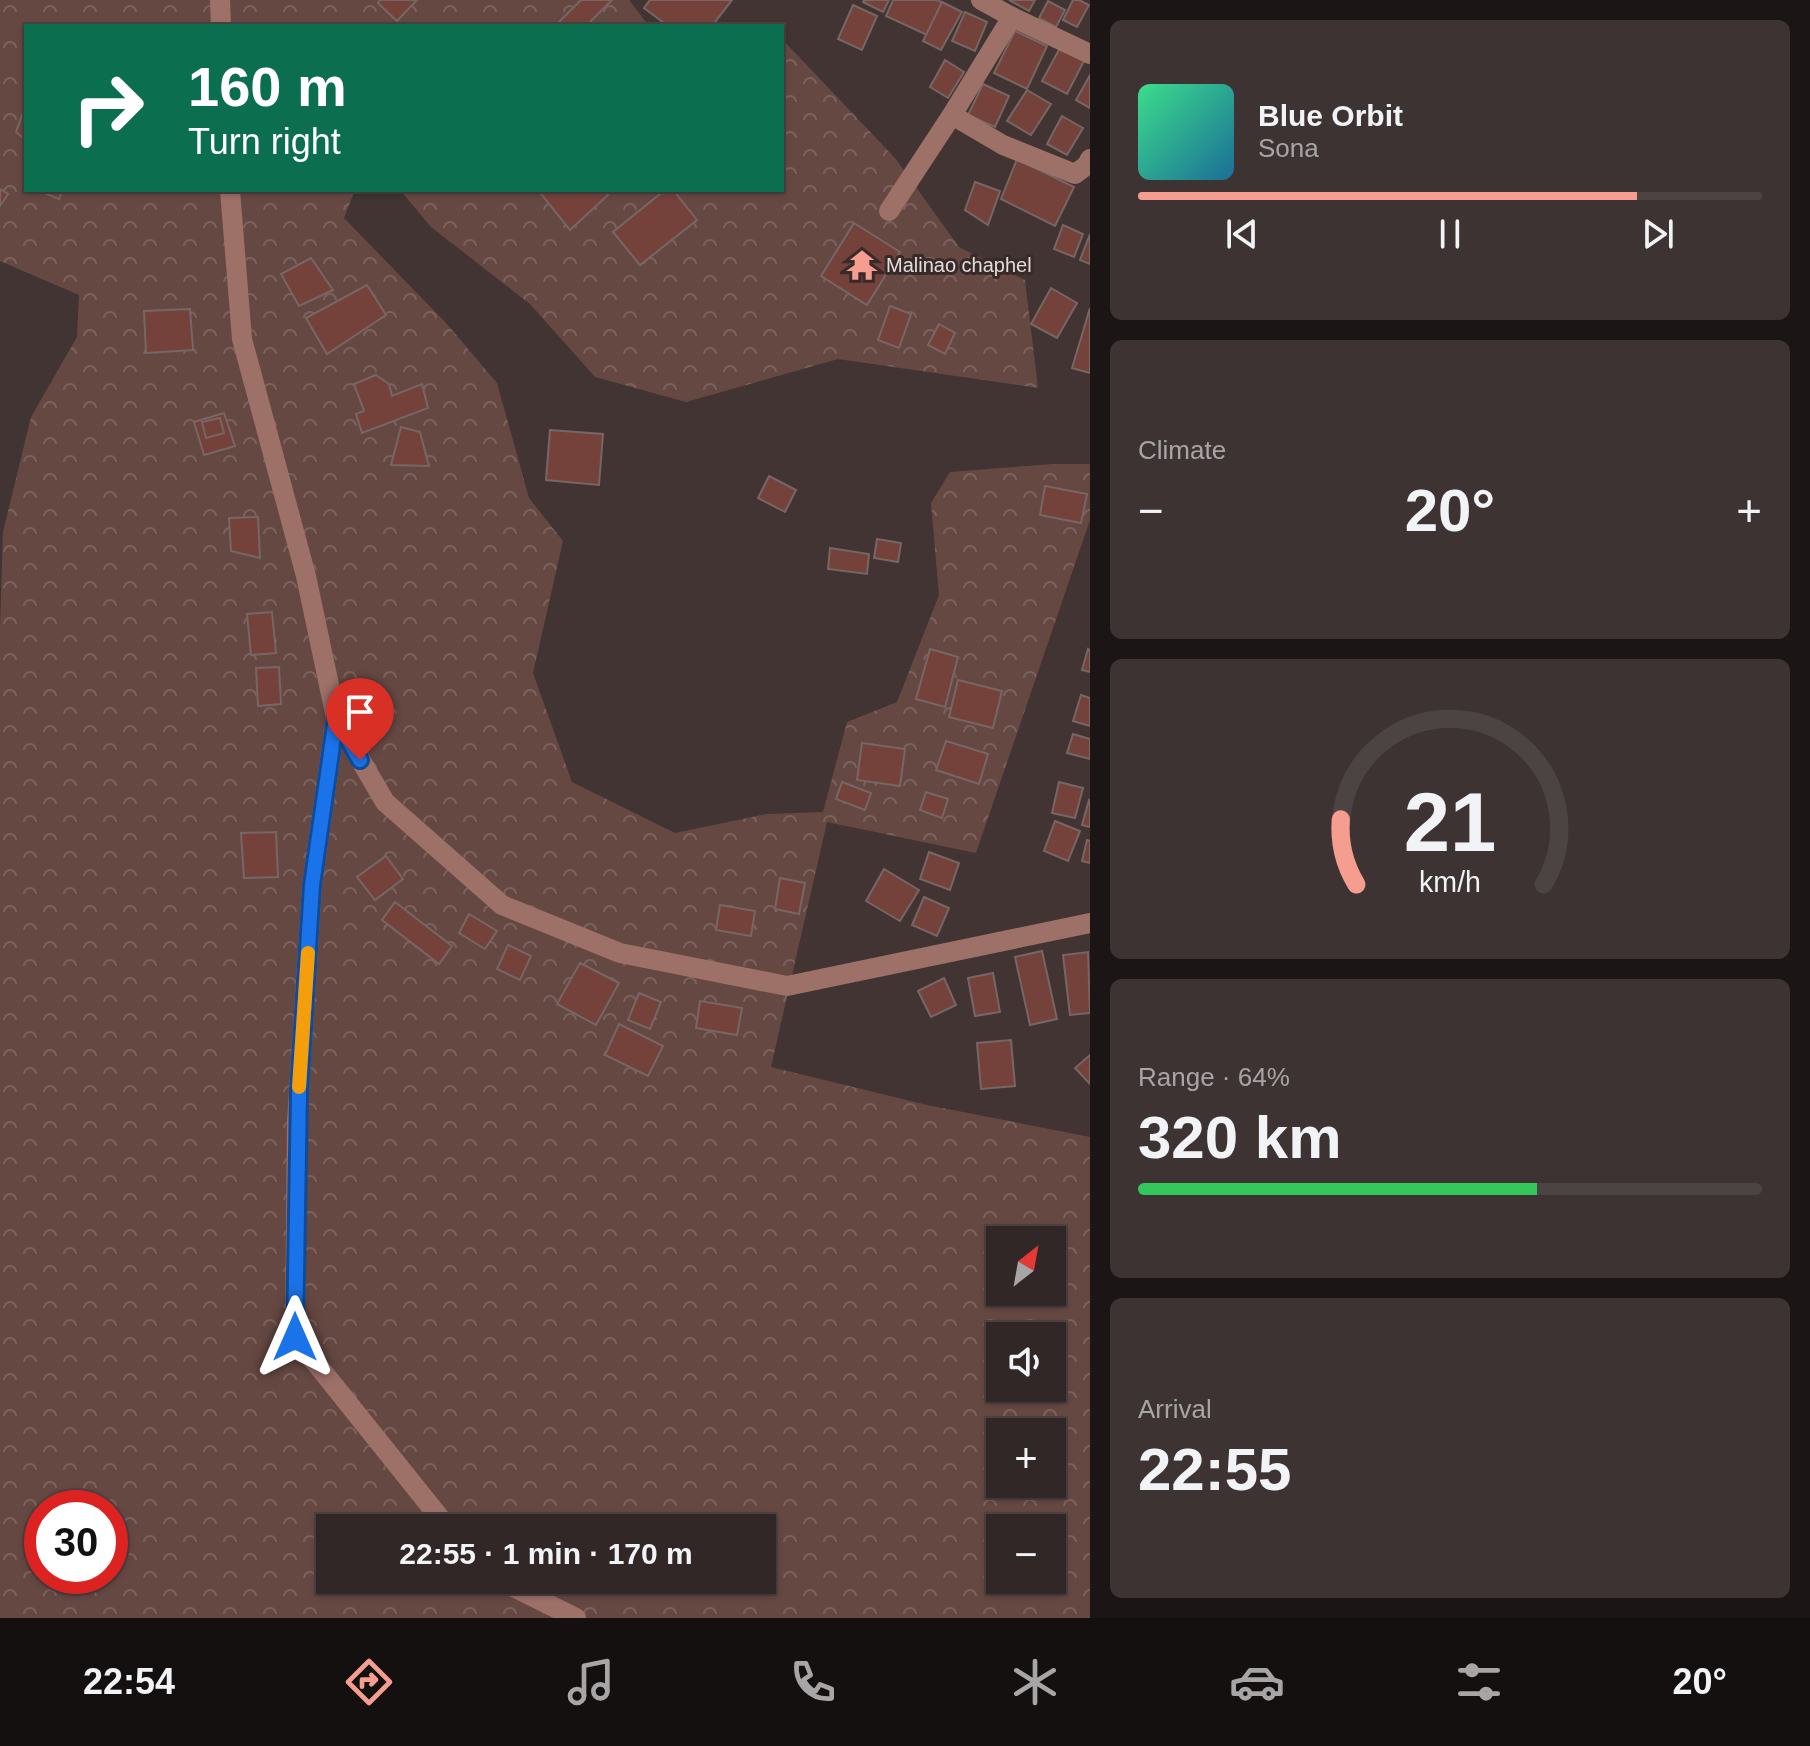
<!DOCTYPE html>
<meta charset="utf-8">
<style>
body{margin:0;font-family:Arial,sans-serif;background:#3d3332;color:#f1f3f6;height:100vh;display:flex;flex-direction:column;font-size:30px;white-space:nowrap}
*{box-sizing:border-box;margin:0}
p{font-size:26px;color:#a8a5a7}
.icon{flex:none;width:44px;height:44px;fill:none;stroke:currentColor;stroke-width:2;stroke-linecap:round;stroke-linejoin:round}
.map{position:relative;flex:1;overflow:hidden}
.details{display:flex;flex-direction:column;gap:20px;padding:20px;background:#1b1515;width:720px}
.details>*{flex:none}
.guide{position:absolute;left:24px;top:24px;width:760px;height:168px;border-radius:0px;box-shadow:0 2px 6px #0004,0 0 0 2px #4c4443;background:#0b6e4f;color:#fff;overflow:hidden}
.needle{width:52px;rotate:31deg}
.buttons{position:absolute;left:986px;top:1226px;display:grid;gap:16px}
.buttons a{display:grid;place-items:center;width:80px;height:80px;border-radius:0px;background:#312726;box-shadow:0 2px 6px #0004,0 0 0 2px #4c4443;font-size:40px}
.speed{position:absolute;left:24px;top:1490px;display:flex;gap:16px;font-size:40px;font-weight:700;text-align:center}
.speed>*{display:grid;place-content:center;width:104px;height:104px;border-radius:50%;background:#312726;box-shadow:0 2px 6px #0004,0 0 0 2px #4c4443;line-height:1}
.speed .limit{border:12px solid #d22;background:#fff;color:#111}
.pin{position:absolute;display:grid;place-items:center;width:68px;height:68px;color:#fff;margin:-82px -34px;border-radius:50% 50% 50% 0;rotate:-45deg;box-shadow:0 0 8px #0007}
.pin .icon{rotate:45deg}
.me{position:absolute;width:88px;margin:-44px;rotate:0deg;stroke-linejoin:round;filter:drop-shadow(0 0 6px #0008)}
.turn{display:flex;align-items:center;gap:28px;height:168px;padding:0 32px;font-size:36px}
.turn .icon{width:104px;height:104px;stroke-width:2.5}
.turn b{display:block;font-size:56px;line-height:68px}
.big{font-size:60px;font-weight:700;line-height:1.1}
.details .widget{flex:1;display:flex;flex-direction:column;justify-content:center;gap:12px;min-width:0;padding:0 28px;border-radius:12px;background:#3d3332}
.details .dial{align-items:center;gap:0}
.dial svg{height:208px;overflow:visible;fill:none;stroke:#4c4443;stroke-width:7;stroke-linecap:round;text-anchor:middle}
.dial text{fill:#f1f3f6;stroke:none}
.song{display:flex;align-items:center;gap:24px}
.cover{width:96px;height:96px;border-radius:12px;background:linear-gradient(135deg,hsl(150 70% 55%),hsl(200 70% 35%))}
.played{height:8px;border-radius:4px;background:linear-gradient(90deg,#f59d8f 80%,#4c4443 80%)}
.keys{display:flex;justify-content:space-around;direction:ltr}
.heat{display:flex;justify-content:space-between;align-items:center;font-size:44px;direction:ltr}
.charge{height:12px;border-radius:6px;background:linear-gradient(90deg,#34c759 64%,#4c4443 0)}
.trip{position:absolute;left:316px;top:1514px;width:460px;height:80px;border-radius:0px;background:#312726;box-shadow:0 2px 6px #0004,0 0 0 2px #4c4443;font-weight:700;line-height:80px;text-align:center}
.tabs{display:flex;height:128px;justify-content:space-around;align-items:center;background:#14100f;color:#a8a5a7}
.tabs .icon{width:56px;height:56px}
.tabs .current{color:#f59d8f}
.tabs b{font-size:36px;color:#f1f3f6}
main{display:flex;flex:1;min-height:0}
.map>svg:first-child{display:block}
.forest{fill:url(#forest-crowns);fill-rule:evenodd}
.building{fill:#74423a;stroke:#766664;stroke-width:2}
.lines{fill:none;stroke-linecap:round;stroke-linejoin:round}
.minor{stroke:#9d7068;stroke-width:20}
.route-casing{stroke:#114b97;stroke-width:20}
.route{stroke:#1a73e8;stroke-width:14}
.slow{stroke:#f59e0b;stroke-width:14}
.labels{text-anchor:middle;stroke-width:6;stroke-linejoin:round;paint-order:stroke}
.poi-label{font-size:20px;fill:#e4dcda;stroke:#372a28;text-anchor:start}
</style>
<main>
<div class="map">
<svg width="1090" height="1618" viewBox="0 0 1090 1618">
<defs>
<pattern id="forest-crowns" width="20" height="18" patternUnits="userSpaceOnUse" patternTransform="scale(2)"><rect width="20" height="18" fill="#664843"/><path d="M2 6a3 3 0 1 1 6 0M12 15a3 3 0 1 1 6 0" fill="none" stroke="#7c625e"/></pattern>
</defs>
<rect width="100%" height="100%" fill="#413432"/>
<!-- forest -->
<g class="forest">
<path d="M 0,0 L 629,0 L 649,26 L 26,26 L 26,190 L 355,190 L 344,218 L 446,323 L 497,383 L 529,498 L 563,541 L 533,673 L 572,782 L 675,833 L 767,814 L 823,812 L 847,722 L 897,702 L 939,595 L 931,503 L 950,472 L 1053,464 L 1090,464 L 1090,520 L 976,853 L 827,822 L 771,1067 L 927,1105 L 1090,1137 L 1090,1618 L 0,1618 L 0,628 L 3,532 L 31,417 L 77,337 L 79,295 L 0,261 ZM 1000,1240 L 1052,1240 L 1052,1292 L 1000,1292 ZM 1000,1336 L 1052,1336 L 1052,1388 L 1000,1388 ZM 1000,1432 L 1052,1432 L 1052,1484 L 1000,1484 ZM 42,1508 L 110,1508 L 110,1576 L 42,1576 ZM 330,1528 L 762,1528 L 762,1580 L 330,1580 ZM 1000,1528 L 1052,1528 L 1052,1580 L 1000,1580 Z"/>
<polygon points="782,39 895,158 959,247 1025,280 1038,388 838,359 686,402 595,377 530,304 431,227 400,190 782,190"/>
</g>
<!-- building -->
<g class="building">
<polygon points="380,0 417,0 397,21 378,3"/>
<polygon points="581,0 612,0 586,26 555,26"/>
<polygon points="650,0 732,0 712,26 668,26 644,8"/>
<polygon points="864,0 889,0 883,12 863,2"/>
<polygon points="893,0 936,0 942,2 927,35 886,16"/>
<polygon points="1009,0 1035,0 1029,11"/>
<polygon points="1073,0 1079,0 1089,5 1077,27 1063,20"/>
<polygon points="1048,1 1065,10 1056,27 1039,18"/>
<polygon points="942,2 962,12 941,50 923,41"/>
<polygon points="853,5 877,16 862,50 838,39"/>
<polygon points="965,12 987,22 975,51 952,41"/>
<polygon points="1015,31 1047,46 1027,89 994,73"/>
<polygon points="1061,46 1085,59 1067,94 1042,81"/>
<polygon points="945,60 964,72 948,98 930,87"/>
<polygon points="1090,75 1090,108 1076,100"/>
<polygon points="983,84 1009,96 995,127 968,115"/>
<polygon points="1027,90 1051,104 1031,135 1007,121"/>
<polygon points="26,104 26,140 16,132"/>
<polygon points="1062,116 1083,128 1067,155 1047,144"/>
<polygon points="1017,159 1074,187 1055,226 1001,199"/>
<polygon points="975,182 1000,191 988,225 965,210"/>
<polygon points="0,189 8,194 0,206"/>
<polygon points="37,190 63,190 59,199"/>
<polygon points="538,190 603,190 608,195 570,230"/>
<polygon points="665,190 673,190 697,220 640,265 613,232"/>
<polygon points="854,223 900,252 867,305 821,276"/>
<polygon points="1063,225 1083,234 1074,257 1054,249"/>
<polygon points="1090,234 1090,264 1080,260"/>
<polygon points="311,258 333,290 299,306 281,274"/>
<polygon points="367,285 386,315 327,354 306,318"/>
<polygon points="1051,288 1077,303 1057,338 1031,324"/>
<polygon points="890,306 911,314 899,348 878,340"/>
<polygon points="1090,308 1090,373 1072,368"/>
<polygon points="190,309 193,350 146,353 144,311"/>
<polygon points="939,324 955,333 945,354 928,345"/>
<polygon points="376,375 389,384 392,396 422,384 428,408 362,433 356,414 364,411 354,384"/>
<polygon points="224,413 235,446 204,455 194,422"/>
<polygon points="220,418 224,433 206,438 202,422"/>
<polygon points="401,427 420,432 429,466 391,465"/>
<polygon points="550,430 603,434 599,485 546,480"/>
<polygon points="769,476 796,490 785,512 758,498"/>
<polygon points="1045,486 1087,494 1081,523 1040,515"/>
<polygon points="258,517 260,558 231,551 229,518"/>
<polygon points="877,539 901,543 898,562 874,558"/>
<polygon points="830,548 869,554 867,574 828,569"/>
<polygon points="272,612 276,653 251,655 247,614"/>
<polygon points="930,649 958,657 945,707 916,699"/>
<polygon points="1088,649 1090,650 1090,672 1082,670"/>
<polygon points="279,667 281,704 258,706 256,668"/>
<polygon points="958,680 1002,691 993,728 949,717"/>
<polygon points="1081,695 1090,698 1090,726 1073,721"/>
<polygon points="1073,734 1090,739 1090,759 1067,753"/>
<polygon points="946,741 988,754 979,784 936,770"/>
<polygon points="862,743 905,749 900,786 857,780"/>
<polygon points="842,782 871,793 865,810 836,799"/>
<polygon points="1059,782 1083,788 1075,818 1052,813"/>
<polygon points="926,792 948,799 942,818 920,810"/>
<polygon points="1089,800 1090,801 1090,827 1082,825"/>
<polygon points="1055,821 1080,831 1068,861 1044,851"/>
<polygon points="276,832 278,877 244,878 241,833"/>
<polygon points="1087,840 1090,841 1090,863 1082,861"/>
<polygon points="929,852 959,863 950,890 920,879"/>
<polygon points="386,856 403,879 375,900 357,877"/>
<polygon points="884,869 919,890 900,921 866,901"/>
<polygon points="780,878 805,883 799,914 775,909"/>
<polygon points="924,897 949,908 937,936 912,925"/>
<polygon points="395,902 452,946 439,964 382,920"/>
<polygon points="720,905 755,911 751,936 716,930"/>
<polygon points="469,914 497,931 485,949 459,933"/>
<polygon points="508,945 531,956 520,980 497,969"/>
<polygon points="1042,951 1057,1019 1030,1025 1015,957"/>
<polygon points="1088,952 1090,1013 1070,1015 1063,955"/>
<polygon points="580,963 619,983 596,1025 557,1004"/>
<polygon points="993,973 1000,1012 975,1016 968,978"/>
<polygon points="944,978 956,1005 931,1017 918,991"/>
<polygon points="639,993 661,1002 650,1029 628,1020"/>
<polygon points="700,1001 742,1008 737,1035 696,1028"/>
<polygon points="619,1024 663,1046 648,1076 605,1055"/>
<polygon points="1011,1040 1015,1086 981,1089 977,1043"/>
<polygon points="1090,1055 1090,1084 1075,1068"/>
</g>
<g class="lines">
<!-- minor -->
<g class="minor">
<polyline points="220,0 221,26"/>
<polyline points="981,0 1012,17 1090,54"/>
<polyline points="952,115 1003,145 1075,174 1087,165 1090,159"/>
<polyline points="230,190 242,339 306,576 336,718 385,802 502,905 620,953 787,986 1090,923"/>
<polyline points="889,211 952,115 1012,17"/>
<polyline points="336,718 312,885 297,1122 295,1337 448,1528"/>
<polyline points="499,1580 576,1618"/>
</g>
</g>
<g class="lines">
<defs>
<polyline id="route" points="295,1337 299,1092 312,885 336,718 360,760"/>
</defs>
<!-- route casing -->
<use href="#route" class="route-casing"/>
<!-- route -->
<use href="#route" class="route"/>
<!-- slow -->
<polyline class="slow" points="299,1087 308,953"/>
</g>
<!-- icons -->
<defs>
<symbol id="temple-bare" viewBox="-9 -9 18 18"><path d="M0-6L5-2H3V0L6.5 2.5H4V6H1.5V3h-3V6H-4V2.5H-6.5L-3 0V-2H-5Z" fill="#f59d8f" stroke="#372a28" stroke-width="2.5" paint-order="stroke"/></symbol>
</defs>
<g fill-rule="evenodd">
<use href="#temple-bare" x="840" y="243" width="44" height="44"/>
</g>
<g class="labels">
<!-- poi labels -->
<g class="poi-label">
<text x="886" y="272">Malinao chaphel</text>
</g>
</g>
</svg>
<div class="buttons">
<a><svg class="needle" viewBox="-14 -14 28 28"><path d="M0-13l5 13h-10z" fill="#e53935"/><path d="M0 13l5-13h-10z" fill="#a8a5a7"/></svg></a>
<a><svg class="icon" aria-label="sound" viewBox="0 0 24 24"><path d="M4 9h4l5-4v14l-5-4H4zM17 9q2 3 0 6"/></svg></a>
<a>+</a>
<a>−</a>
</div>
<div class="speed"><div class="limit">30</div></div>
<div class="pin" style="left:360px;top:760px;background:#d93025"><svg class="icon" aria-label="arrive" viewBox="0 0 24 24"><path d="M6 21V4h12l-3 4 3 4H6"/></svg></div>
<svg class="me" style="left:295px;top:1337px" viewBox="-20 -20 40 40"><path d="M0-17L14 15 0 8-14 15z" fill="#1a73e8" stroke="#fff" stroke-width="4"/></svg>
<div class="trip">22:55 · 1 min · 170 m</div>
<div class="guide">
<div class="turn"><svg class="icon" aria-label="right" viewBox="0 0 24 24"><path d="M7 20v-9h11M14 6l5 5-5 5"/></svg><div><b>160 m</b>Turn right</div></div>
</div>
</div>
<section class="details">
<div class="widget">
<div class="song"><i class="cover"></i><div><b>Blue Orbit</b><p>Sona</p></div></div>
<div class="played"></div>
<div class="keys"><svg class="icon" aria-label="previous" viewBox="0 0 24 24"><path d="M18 5L8 12l10 7zM5 5v14"/></svg><svg class="icon" aria-label="pause" viewBox="0 0 24 24"><path d="M8 5v14M16 5v14"/></svg><svg class="icon" aria-label="next" viewBox="0 0 24 24"><path d="M6 5l10 7-10 7zM19 5v14"/></svg></div>
</div>
<div class="widget"><p>Climate</p>
<div class="heat"><a>−</a><b class="big">20°</b><a>+</a></div>
</div>
<div class="widget dial"><svg viewBox="0 0 100 80">
<path d="M14 69A42 42 0 1 1 86 69"/>
<path d="M14 69A42 42 0 0 1 8 44" stroke="#f59d8f"/>
<text x="50" y="56" font-size="32" font-weight="700">21</text>
<text x="50" y="72" font-size="11">km/h</text>
</svg></div>
<div class="widget"><p>Range · 64%</p><b class="big">320 km</b><div class="charge"></div></div>
<div class="widget"><p>Arrival</p><b class="big">22:55</b></div>
</section>
</main>
<nav class="tabs">
<b>22:54</b>
<svg class="icon current" aria-label="directions" viewBox="0 0 24 24"><path d="M12 3l9 9-9 9-9-9zM9 14v-3h6M13 9l2 2-2 2"/></svg>
<svg class="icon" aria-label="music" viewBox="0 0 24 24"><path d="M9 18V5l10-2v13"/><circle cx="6" cy="18" r="3"/><circle cx="16" cy="16" r="3"/></svg>
<svg class="icon" aria-label="phone" viewBox="0 0 24 24"><path d="M5 4h4l2 5-3 2q2 4 5 5l2-3 5 2v4C11 20 4 13 5 4z"/></svg>
<svg class="icon" aria-label="climate" viewBox="0 0 24 24"><path d="M12 3v18M4 7l16 10M4 17L20 7"/></svg>
<svg class="icon" aria-label="car" viewBox="0 0 24 24"><path d="M5 17H2v-5l4-1 3-4h7l3 4 3 1v5h-3M9 17h6M6 11h13"/><circle cx="7" cy="17" r="2"/><circle cx="17" cy="17" r="2"/></svg>
<svg class="icon" aria-label="filters" viewBox="0 0 24 24"><path d="M4 7h16M4 17h16"/><circle cx="9" cy="7" r="2"/><circle cx="15" cy="17" r="2"/></svg>
<b>20°</b>
</nav>
